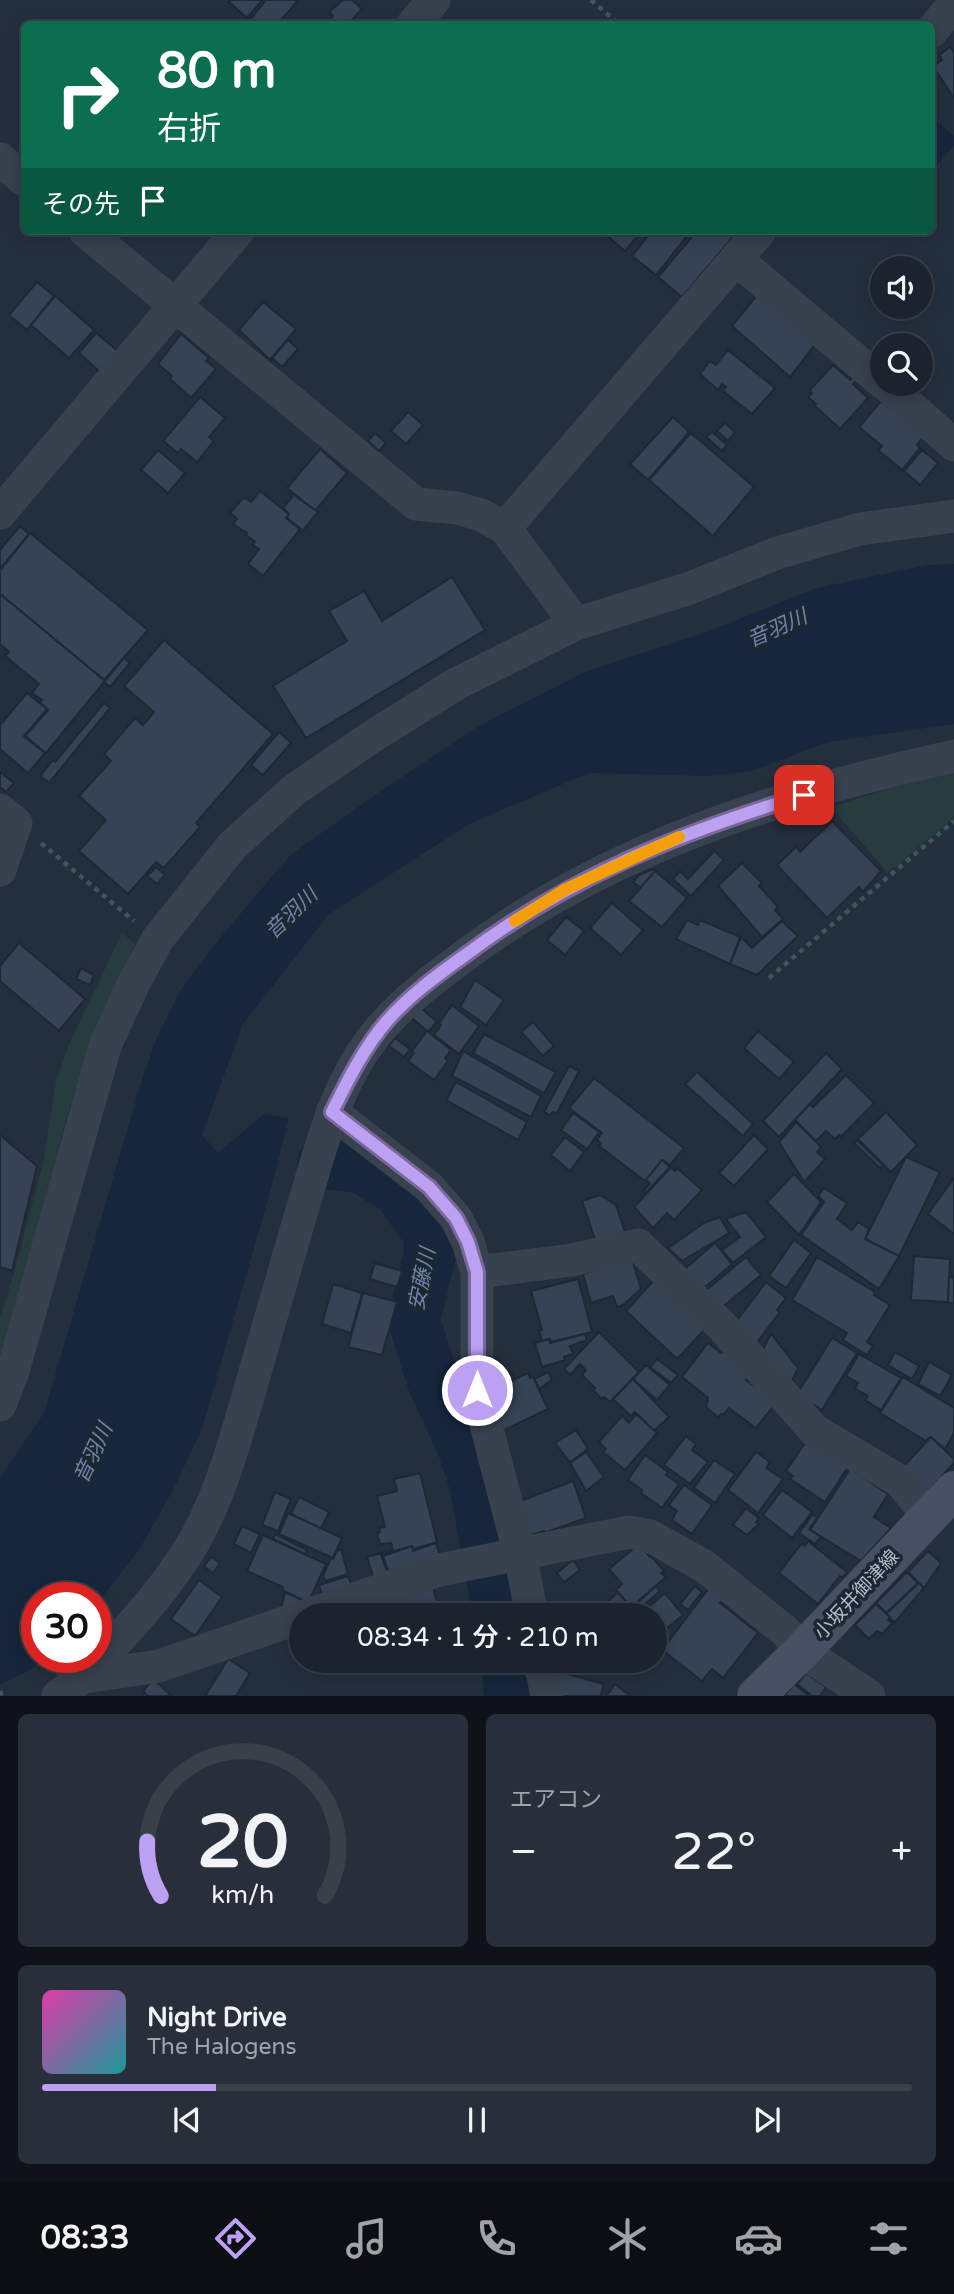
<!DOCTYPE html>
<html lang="ja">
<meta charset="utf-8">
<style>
body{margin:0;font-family:"Varela Round","Noto Sans JP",sans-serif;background:#282f3a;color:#f1f3f6;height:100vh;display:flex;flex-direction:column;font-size:26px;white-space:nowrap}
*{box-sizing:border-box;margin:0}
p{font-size:23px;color:#a0a4aa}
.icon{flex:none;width:38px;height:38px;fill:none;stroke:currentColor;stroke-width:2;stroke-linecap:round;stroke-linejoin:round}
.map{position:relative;height:1696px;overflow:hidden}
.details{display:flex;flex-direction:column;gap:18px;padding:18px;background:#0f1319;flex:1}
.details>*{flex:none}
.hud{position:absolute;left:21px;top:21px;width:914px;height:214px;border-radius:10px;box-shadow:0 4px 18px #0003,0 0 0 2px #39404a;background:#0b6e4f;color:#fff;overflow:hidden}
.controls{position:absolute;left:870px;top:256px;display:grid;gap:14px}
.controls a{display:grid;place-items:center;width:63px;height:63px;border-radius:50%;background:#1b232e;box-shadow:0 4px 18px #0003,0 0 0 2px #39404a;font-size:35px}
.speed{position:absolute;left:21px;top:1582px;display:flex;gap:14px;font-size:35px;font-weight:700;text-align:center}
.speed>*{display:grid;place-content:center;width:91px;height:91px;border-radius:50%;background:#1b232e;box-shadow:0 4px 18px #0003,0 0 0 2px #39404a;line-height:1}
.speed .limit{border:10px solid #d22;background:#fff;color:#111}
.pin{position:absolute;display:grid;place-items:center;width:60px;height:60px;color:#fff;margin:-30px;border-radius:14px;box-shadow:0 4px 10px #0006}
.me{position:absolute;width:77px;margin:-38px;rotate:0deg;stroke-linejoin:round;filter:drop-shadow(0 0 5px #0008)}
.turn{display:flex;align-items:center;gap:24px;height:147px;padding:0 21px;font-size:32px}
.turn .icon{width:91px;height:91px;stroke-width:2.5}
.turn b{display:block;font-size:49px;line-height:60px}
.then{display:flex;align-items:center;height:66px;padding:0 21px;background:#0003;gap:14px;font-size:26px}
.big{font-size:52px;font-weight:600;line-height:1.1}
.details .card{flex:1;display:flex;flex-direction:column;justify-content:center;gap:10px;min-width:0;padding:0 24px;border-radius:10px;background:#282f3a}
.details .dial{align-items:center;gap:0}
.dial svg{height:182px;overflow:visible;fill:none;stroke:#39404a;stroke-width:7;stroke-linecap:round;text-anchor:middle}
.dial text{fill:#f1f3f6;stroke:none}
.song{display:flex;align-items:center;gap:21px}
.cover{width:84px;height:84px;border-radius:10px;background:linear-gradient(135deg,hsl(320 70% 55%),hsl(180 70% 35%))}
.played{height:7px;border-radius:4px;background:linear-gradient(90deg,#bca0f2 20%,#39404a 20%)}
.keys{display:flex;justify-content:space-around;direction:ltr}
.heat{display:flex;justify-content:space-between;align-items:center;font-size:38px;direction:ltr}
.details .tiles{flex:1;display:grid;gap:18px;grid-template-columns:1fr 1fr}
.card:last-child{grid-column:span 2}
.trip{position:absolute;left:289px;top:1603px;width:378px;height:70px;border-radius:35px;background:#1b232e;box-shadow:0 4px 18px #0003,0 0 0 2px #39404a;font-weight:600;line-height:70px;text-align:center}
.dock{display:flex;height:112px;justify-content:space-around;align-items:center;background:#0b0e12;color:#a0a4aa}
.dock .icon{width:49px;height:49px}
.dock .current{color:#bca0f2}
.dock b{font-size:32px;color:#f1f3f6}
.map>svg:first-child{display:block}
.green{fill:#263c3f}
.water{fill:#17263c}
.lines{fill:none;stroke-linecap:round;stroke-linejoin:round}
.river{stroke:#17263c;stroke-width:52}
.building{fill:#364354;stroke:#1f2835;stroke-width:2}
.path{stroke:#3f5557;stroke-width:4.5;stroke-dasharray:5 5;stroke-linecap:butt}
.street{stroke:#38414e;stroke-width:33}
.secondary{stroke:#465061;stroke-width:38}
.route-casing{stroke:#7a689d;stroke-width:18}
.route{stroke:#bca0f2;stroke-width:12}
.slow{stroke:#f59e0b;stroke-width:12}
.labels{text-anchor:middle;stroke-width:7;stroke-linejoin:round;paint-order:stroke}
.street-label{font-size:19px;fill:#b4bcc9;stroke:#1d2633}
.water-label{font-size:21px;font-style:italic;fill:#6d86a8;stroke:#1d2633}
</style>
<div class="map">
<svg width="954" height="1696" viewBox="0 0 954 1696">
<rect width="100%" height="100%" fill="#242f3e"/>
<!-- green -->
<g class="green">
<polygon points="954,772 954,817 888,873 831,807 913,781"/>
<polygon points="122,933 135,944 93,1037 69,1109 0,1364 0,1318 14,1273 44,1159 56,1081 69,1044"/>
</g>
<!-- water -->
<g class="water">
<polygon points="931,116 954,136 954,146 931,172"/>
<polygon points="954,564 954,724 828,742 752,771 710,776 589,773 469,824 328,915 243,1024 202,1135 218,1153 264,1114 289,1118 271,1189 202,1429 173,1490 139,1550 96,1605 96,1598 37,1598 37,1657 43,1657 30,1670 0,1685 0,1478 44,1413 141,1083 157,1037 180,991 211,949 290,855 381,791 477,727 585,672 710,631 817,588 927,565"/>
</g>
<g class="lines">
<!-- river -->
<g class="river">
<polyline points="323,1163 361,1167 398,1190 429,1233 430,1254 414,1320 433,1381 464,1449 475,1483 499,1615"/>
<polyline points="507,1661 510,1696"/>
</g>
</g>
<!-- building -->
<g class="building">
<polygon points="231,0 262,0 247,18 229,2"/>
<polygon points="266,0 298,0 278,24 255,24 250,20"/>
<polygon points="343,0 352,0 362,9 348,24 333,24 329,21 333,16 329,12"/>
<polygon points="950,47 954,52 954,98 933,66 942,60 939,55"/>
<polygon points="606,231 642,231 625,251 604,233"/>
<polygon points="652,231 691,231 656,275 632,256"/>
<polygon points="697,231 738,231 682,297 658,277"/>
<polygon points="37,282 54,296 27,330 9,315"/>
<polygon points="53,294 94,330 69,358 31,325 55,296"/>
<polygon points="757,295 816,343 790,377 732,326"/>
<polygon points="263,302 296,329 270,360 239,330"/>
<polygon points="96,333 118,351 100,372 79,353"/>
<polygon points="181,334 209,358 206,361 216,369 191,398 170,379 172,376 158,364"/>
<polygon points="288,340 298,349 282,367 272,358"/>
<polygon points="728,350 775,388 752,414 723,391 726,387 722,384 718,390 700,374 710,361 716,365"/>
<polygon points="833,365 850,380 853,377 857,380 853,384 868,398 840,429 814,405 816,404 808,397 812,393 810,390"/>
<polygon points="200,397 225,418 209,437 214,441 197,462 181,449 178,453 163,441"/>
<polygon points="881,401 924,436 917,445 920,448 902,470 878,450 882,446 859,427"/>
<polygon points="408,412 423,425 406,444 391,431"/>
<polygon points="673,417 689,432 648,480 630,464"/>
<polygon points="725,423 735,432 728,441 717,431"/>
<polygon points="712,432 727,445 722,451 706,437"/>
<polygon points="375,433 386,443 379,451 368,441"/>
<polygon points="691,433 754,487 713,536 649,480"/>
<polygon points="320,449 347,473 315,511 287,488"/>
<polygon points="158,450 185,473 168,493 141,470"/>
<polygon points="922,450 938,463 920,485 904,471"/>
<polygon points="260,491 289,514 286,518 300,529 263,576 248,564 259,549 253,545 255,542 246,535 247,533 233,524 237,519 230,513 244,497 251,502"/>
<polygon points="291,493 318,512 301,533 299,531 301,529 287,518 289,514 283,508 292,497 289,494"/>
<polygon points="20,526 29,534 0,569 0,550"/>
<polygon points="30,533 148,630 104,680 0,594 0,570"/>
<polygon points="452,577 485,630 306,738 273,686 347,641 329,611 364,591 382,621"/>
<polygon points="0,594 105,681 46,753 25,736 48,710 40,703 42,700 32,693 39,684 5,656 9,652 0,644"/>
<polygon points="164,640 273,734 196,823 200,827 164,868 156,862 128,894 79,851 106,820 79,796 111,761 104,754 135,718 143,725 154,712 124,686"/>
<polygon points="124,658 130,663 110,687 104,682"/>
<polygon points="27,693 47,709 24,736 45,753 28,773 0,749 0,725"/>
<polygon points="104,703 110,708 49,783 41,777 43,772 53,760 55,762"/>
<polygon points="279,732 291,743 263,775 251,765"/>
<polygon points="0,772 14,783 6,792 0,787"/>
<polygon points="832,821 881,871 863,892 859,887 827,918 777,865 796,847 800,852"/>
<polygon points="714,851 724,860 691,896 673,879 680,871 688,879"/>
<polygon points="742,863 762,883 759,886 778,907 775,910 783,919 762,937 718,886"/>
<polygon points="156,867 165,875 157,884 147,876"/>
<polygon points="653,869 655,871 641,888 633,882 639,875"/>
<polygon points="655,871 687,898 662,927 629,901"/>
<polygon points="612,903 643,930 621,955 590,928"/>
<polygon points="566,917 584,931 565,955 547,940"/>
<polygon points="687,920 698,925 700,920 740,937 730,964 676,939"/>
<polygon points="782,921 798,936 757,975 730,964 741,937 752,948"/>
<polygon points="19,943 85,999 59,1031 0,981 0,966"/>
<polygon points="81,968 94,975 90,985 76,979"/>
<polygon points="475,980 504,1000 486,1025 460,1007"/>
<polygon points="452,1005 479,1026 459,1054 434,1035 441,1025 439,1023"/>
<polygon points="421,1008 437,1022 428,1032 412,1018"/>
<polygon points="533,1022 554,1046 543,1056 521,1032"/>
<polygon points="427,1031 451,1050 445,1058 448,1061 434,1080 408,1061 414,1053 412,1051"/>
<polygon points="758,1031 794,1062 779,1079 744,1048"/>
<polygon points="484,1034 556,1072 544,1093 473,1053"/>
<polygon points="395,1038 410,1049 404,1057 389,1046"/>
<polygon points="463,1051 541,1096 531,1117 452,1076"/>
<polygon points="826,1053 842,1069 779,1137 763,1121"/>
<polygon points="569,1066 579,1071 557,1113 553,1112 550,1115 544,1112"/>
<polygon points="697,1072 753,1124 743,1136 685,1084"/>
<polygon points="846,1075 874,1103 841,1137 839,1135 835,1139 826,1131 816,1141 795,1120 810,1104 813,1107"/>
<polygon points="594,1078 684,1148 670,1165 663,1160 645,1181 599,1146 601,1143 597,1140 602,1133 569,1108"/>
<polygon points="456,1082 527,1122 518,1140 446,1100"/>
<polygon points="886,1112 917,1145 891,1172 858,1139"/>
<polygon points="573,1113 599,1132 587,1149 561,1130"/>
<polygon points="796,1122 821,1147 817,1152 825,1159 804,1182 779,1142"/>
<polygon points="0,1135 37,1166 12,1271 0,1267"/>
<polygon points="754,1135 768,1149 734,1186 719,1173"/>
<polygon points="565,1137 584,1152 570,1171 551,1155"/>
<polygon points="857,1140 883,1165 880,1168 854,1143"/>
<polygon points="906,1157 940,1172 899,1256 865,1239"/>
<polygon points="662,1160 670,1167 646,1193 643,1191 650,1184 646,1180"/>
<polygon points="671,1167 675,1171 677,1168 702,1190 674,1220 667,1213 653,1228 634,1207"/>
<polygon points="794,1174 821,1202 799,1235 767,1202"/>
<polygon points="953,1179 954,1179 954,1234 928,1214"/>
<polygon points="824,1188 847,1203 837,1219 852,1230 858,1222 869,1229 865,1239 899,1256 879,1289 801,1235 824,1202 818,1196"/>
<polygon points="600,1195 616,1205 626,1235 597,1245 582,1201"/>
<polygon points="746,1212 766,1237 733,1263 722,1250 740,1237 726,1219"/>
<polygon points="720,1217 729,1233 682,1261 668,1248 704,1223"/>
<polygon points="794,1240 811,1253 786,1288 769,1276"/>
<polygon points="715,1243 732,1264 702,1290 681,1272"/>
<polygon points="914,1256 950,1259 948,1302 911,1300"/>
<polygon points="746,1257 761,1275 719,1310 704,1292"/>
<polygon points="817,1257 875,1292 874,1295 890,1305 867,1342 873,1346 867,1355 843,1340 847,1333 792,1300"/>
<polygon points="632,1259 641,1289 623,1305 617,1307 613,1296 591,1303 583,1274"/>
<polygon points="375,1263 402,1271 397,1287 370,1279"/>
<polygon points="949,1277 954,1277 954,1303 948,1303"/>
<polygon points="578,1279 592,1332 551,1342 550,1339 542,1341 539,1330 542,1330 531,1291"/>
<polygon points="655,1279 707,1327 677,1359 626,1311"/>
<polygon points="766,1282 786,1298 777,1310 780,1312 755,1345 732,1327"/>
<polygon points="333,1284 362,1293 351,1333 322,1324"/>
<polygon points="363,1293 397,1302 382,1355 348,1347"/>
<polygon points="599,1332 639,1372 610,1402 604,1397 602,1399 593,1390 595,1388 582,1375 586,1370 580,1364 570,1375 564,1369"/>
<polygon points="585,1334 587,1340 570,1346 573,1354 564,1357 565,1360 542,1367 535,1343 549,1339 550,1343"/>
<polygon points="771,1334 798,1368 788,1389 760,1355"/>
<polygon points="832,1338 857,1353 822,1410 797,1394"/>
<polygon points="708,1343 721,1353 723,1351 750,1376 746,1380 776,1403 756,1428 729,1408 723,1415 721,1414 718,1417 706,1407 708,1398 682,1377"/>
<polygon points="895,1352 919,1366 912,1379 888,1365"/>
<polygon points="859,1354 901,1378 881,1410 865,1400 868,1396 855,1389 858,1383 846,1376"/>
<polygon points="657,1359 678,1375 671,1383 650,1367"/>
<polygon points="929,1362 952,1375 940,1396 918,1384"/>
<polygon points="646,1365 670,1385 657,1400 633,1379"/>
<polygon points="548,1372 552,1379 540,1389 534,1379"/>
<polygon points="528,1373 530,1378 533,1377 548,1409 504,1430 489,1391"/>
<polygon points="903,1377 954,1408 954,1433 945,1449 930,1437 926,1441 880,1413"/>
<polygon points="633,1379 669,1417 654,1431 635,1412 631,1416 613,1399"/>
<polygon points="636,1414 657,1433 625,1470 603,1452 606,1449 599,1442 622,1416 629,1423"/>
<polygon points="576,1430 588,1449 570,1462 555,1443"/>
<polygon points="686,1436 696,1444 692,1450 708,1462 690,1484 664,1465"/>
<polygon points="931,1437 954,1459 954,1463 927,1492 904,1466"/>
<polygon points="805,1443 848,1467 825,1502 790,1479 793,1476 786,1471"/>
<polygon points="586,1452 604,1477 586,1491 570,1463"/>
<polygon points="756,1452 770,1462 766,1468 783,1479 758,1513 728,1490"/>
<polygon points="645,1455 668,1472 666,1475 679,1484 662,1508 641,1493 642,1490 628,1480"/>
<polygon points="714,1460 735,1474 715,1503 694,1488"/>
<polygon points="850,1469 888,1494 874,1517 891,1528 861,1561 810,1530"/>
<polygon points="420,1473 437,1542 414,1549 412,1546 381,1555 389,1577 375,1582 367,1557 393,1550 391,1543 380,1544 377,1533 380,1532 379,1528 385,1527 377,1496 397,1491 394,1479"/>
<polygon points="573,1481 586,1518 544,1533 544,1531 530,1535 518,1502"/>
<polygon points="684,1485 712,1505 692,1534 672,1520 677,1511 669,1505"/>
<polygon points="782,1490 812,1512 792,1538 763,1515"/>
<polygon points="275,1492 291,1499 278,1531 262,1525"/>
<polygon points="299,1497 329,1512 321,1529 291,1514"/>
<polygon points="746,1508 759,1518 756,1522 759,1524 747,1535 733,1525"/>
<polygon points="288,1513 342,1538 333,1558 279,1534"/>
<polygon points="813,1514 817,1518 809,1529 821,1537 815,1544 799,1533"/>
<polygon points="242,1526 260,1534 251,1553 234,1544"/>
<polygon points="275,1534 307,1550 305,1554 273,1539"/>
<polygon points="263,1535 326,1564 308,1603 282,1590 283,1587 247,1571"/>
<polygon points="808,1541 847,1572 842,1578 840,1576 818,1604 779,1573 802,1543 805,1546"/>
<polygon points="436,1543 441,1560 390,1577 383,1556 412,1546 413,1551"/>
<polygon points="639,1544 650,1557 651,1556 664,1571 661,1573 666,1577 631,1607 616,1590 622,1584 609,1569"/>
<polygon points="341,1549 348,1574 326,1581 323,1576 331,1558 333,1559 337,1551"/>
<polygon points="928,1551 941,1563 924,1588 908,1572"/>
<polygon points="211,1557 220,1563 213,1573 204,1566"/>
<polygon points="573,1560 580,1570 564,1582 557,1573"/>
<polygon points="907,1572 918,1583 886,1613 876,1603"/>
<polygon points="348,1576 351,1584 323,1597 319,1585"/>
<polygon points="199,1580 222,1597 195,1636 171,1619"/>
<polygon points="919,1583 924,1588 895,1622 889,1619 887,1613"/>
<polygon points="432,1585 441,1615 388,1615 383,1601"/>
<polygon points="656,1586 660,1591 642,1607 638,1602"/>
<polygon points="695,1586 702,1592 688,1610 680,1604"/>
<polygon points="709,1588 723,1600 720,1603 758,1633 723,1678 712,1669 702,1681 662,1650"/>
<polygon points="285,1592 310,1604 281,1610"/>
<polygon points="618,1593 629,1605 620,1613 609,1600"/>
<polygon points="665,1593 683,1615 655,1638 656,1641 654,1643 654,1615 639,1615"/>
<polygon points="876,1604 890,1617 888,1620 892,1623 882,1634 877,1631 869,1639 855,1625"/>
<polygon points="228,1659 250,1673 236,1696 205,1696"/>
<polygon points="560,1672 604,1684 601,1696 557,1696 555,1686"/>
<polygon points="806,1673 826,1687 820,1696 812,1696 797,1684"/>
<polygon points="153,1679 172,1696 148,1696 143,1691"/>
<polygon points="615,1684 630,1696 606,1696"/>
<polygon points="794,1684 808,1695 808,1696 784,1696"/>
</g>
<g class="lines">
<!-- path -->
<g class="path">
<polyline points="591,0 619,24"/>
<polyline points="41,843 134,921"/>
<polyline points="769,978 954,821"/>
<polyline points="0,1691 2,1696"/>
</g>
<!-- street -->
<g class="street">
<polyline points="413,24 434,0"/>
<polyline points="931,32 949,10"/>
<polyline points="0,159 24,180"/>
<polyline points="85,231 416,504 457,508 481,515 505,528 576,624"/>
<polyline points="736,259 882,382"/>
<polyline points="884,383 954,445"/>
<polyline points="0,513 238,231"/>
<polyline points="505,528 760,231"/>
<polyline points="0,810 16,823 0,870"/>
<polyline points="332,1112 429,1187 456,1218 468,1242 477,1272 477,1390 520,1555 532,1615"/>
<polyline points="477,1272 572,1260 638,1245 721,1325 815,1431 900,1481 929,1517"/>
<polyline points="0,1405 13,1371 106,1043 134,983 157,940 232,846 294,790 370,738 456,684 576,624 690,588 777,553 860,529 954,516"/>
<polyline points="307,1615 439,1570 629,1532 650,1536 704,1566 785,1631 802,1651 869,1696"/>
<polyline points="540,1661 547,1696"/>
<polyline points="85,1677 159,1666 301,1617"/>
<path d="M 58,1696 C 86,1676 101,1659 124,1633 C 151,1604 176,1573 196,1538 C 222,1491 236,1437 251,1386 C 267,1330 284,1273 300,1217 C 317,1162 330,1103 362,1053 C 388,1013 425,985 463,957 C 606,849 781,794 954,756"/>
</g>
<!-- secondary -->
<polyline class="secondary" points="756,1696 802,1651 954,1490"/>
</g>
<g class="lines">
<defs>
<path id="route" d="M 477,1390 L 477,1272 L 468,1242 L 456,1218 L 429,1187 L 332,1112 C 348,1080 363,1049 387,1021 C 409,996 436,976 464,956 C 569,877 679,833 804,795"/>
</defs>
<!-- route casing -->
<use href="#route" class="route-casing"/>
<!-- route -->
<use href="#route" class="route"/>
<!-- slow -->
<polyline class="slow" points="515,921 564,890 679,837"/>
</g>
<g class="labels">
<!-- street labels -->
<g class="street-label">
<text transform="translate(856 1594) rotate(-47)" y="7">小坂井御津線</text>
</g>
<!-- water labels -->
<g class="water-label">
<text transform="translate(777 628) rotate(-24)" y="7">音羽川</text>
<text transform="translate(291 913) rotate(-44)" y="7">音羽川</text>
<text transform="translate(422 1279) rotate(-79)" y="7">安藤川</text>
<text transform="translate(93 1453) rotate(-65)" y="7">音羽川</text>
</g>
</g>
</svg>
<div class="controls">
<a><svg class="icon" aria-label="sound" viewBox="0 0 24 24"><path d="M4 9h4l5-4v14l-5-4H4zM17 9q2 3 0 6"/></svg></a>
<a><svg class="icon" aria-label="search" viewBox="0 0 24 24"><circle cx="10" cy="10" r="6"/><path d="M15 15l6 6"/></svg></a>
</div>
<div class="speed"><div class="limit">30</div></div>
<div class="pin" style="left:804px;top:795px;background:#d93025"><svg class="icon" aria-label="arrive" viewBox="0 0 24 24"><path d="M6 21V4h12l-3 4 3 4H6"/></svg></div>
<svg class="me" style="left:477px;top:1390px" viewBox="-20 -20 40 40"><circle r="17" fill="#bca0f2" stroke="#fff" stroke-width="3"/><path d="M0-11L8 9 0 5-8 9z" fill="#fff"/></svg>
<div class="trip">08:34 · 1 分 · 210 m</div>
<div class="hud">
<div class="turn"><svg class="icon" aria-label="right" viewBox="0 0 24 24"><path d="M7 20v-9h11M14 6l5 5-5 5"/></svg><div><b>80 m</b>右折</div></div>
<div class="then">その先<svg class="icon" aria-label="arrive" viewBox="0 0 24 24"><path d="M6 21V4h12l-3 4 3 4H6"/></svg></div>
</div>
</div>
<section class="details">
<div class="tiles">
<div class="card dial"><svg viewBox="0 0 100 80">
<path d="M14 69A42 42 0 1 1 86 69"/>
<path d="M14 69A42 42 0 0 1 8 45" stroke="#bca0f2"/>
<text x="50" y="56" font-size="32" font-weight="700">20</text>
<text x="50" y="72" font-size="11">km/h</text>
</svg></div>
<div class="card"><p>エアコン</p>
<div class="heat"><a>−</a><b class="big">22°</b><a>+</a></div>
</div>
<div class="card">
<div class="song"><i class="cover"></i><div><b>Night Drive</b><p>The Halogens</p></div></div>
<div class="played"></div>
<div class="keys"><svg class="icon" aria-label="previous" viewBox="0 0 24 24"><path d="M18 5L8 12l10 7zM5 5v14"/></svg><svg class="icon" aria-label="pause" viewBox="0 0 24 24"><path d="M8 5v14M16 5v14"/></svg><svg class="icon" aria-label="next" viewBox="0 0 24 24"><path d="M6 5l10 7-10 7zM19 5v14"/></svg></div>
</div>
</div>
</section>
<nav class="dock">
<b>08:33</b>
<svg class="icon current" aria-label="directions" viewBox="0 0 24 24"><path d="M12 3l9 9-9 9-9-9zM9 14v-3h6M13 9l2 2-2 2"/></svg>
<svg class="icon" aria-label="music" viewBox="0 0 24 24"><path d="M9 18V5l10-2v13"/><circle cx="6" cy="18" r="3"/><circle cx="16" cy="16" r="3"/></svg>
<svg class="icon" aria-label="phone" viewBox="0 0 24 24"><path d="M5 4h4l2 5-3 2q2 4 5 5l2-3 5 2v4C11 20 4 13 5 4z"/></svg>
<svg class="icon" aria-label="climate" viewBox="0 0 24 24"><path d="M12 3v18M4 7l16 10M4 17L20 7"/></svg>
<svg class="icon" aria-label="car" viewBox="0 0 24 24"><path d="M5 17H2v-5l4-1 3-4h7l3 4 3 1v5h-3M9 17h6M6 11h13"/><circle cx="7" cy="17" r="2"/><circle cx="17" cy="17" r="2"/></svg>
<svg class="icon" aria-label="filters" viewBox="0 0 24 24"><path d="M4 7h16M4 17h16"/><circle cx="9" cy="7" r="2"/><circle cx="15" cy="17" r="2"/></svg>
</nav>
